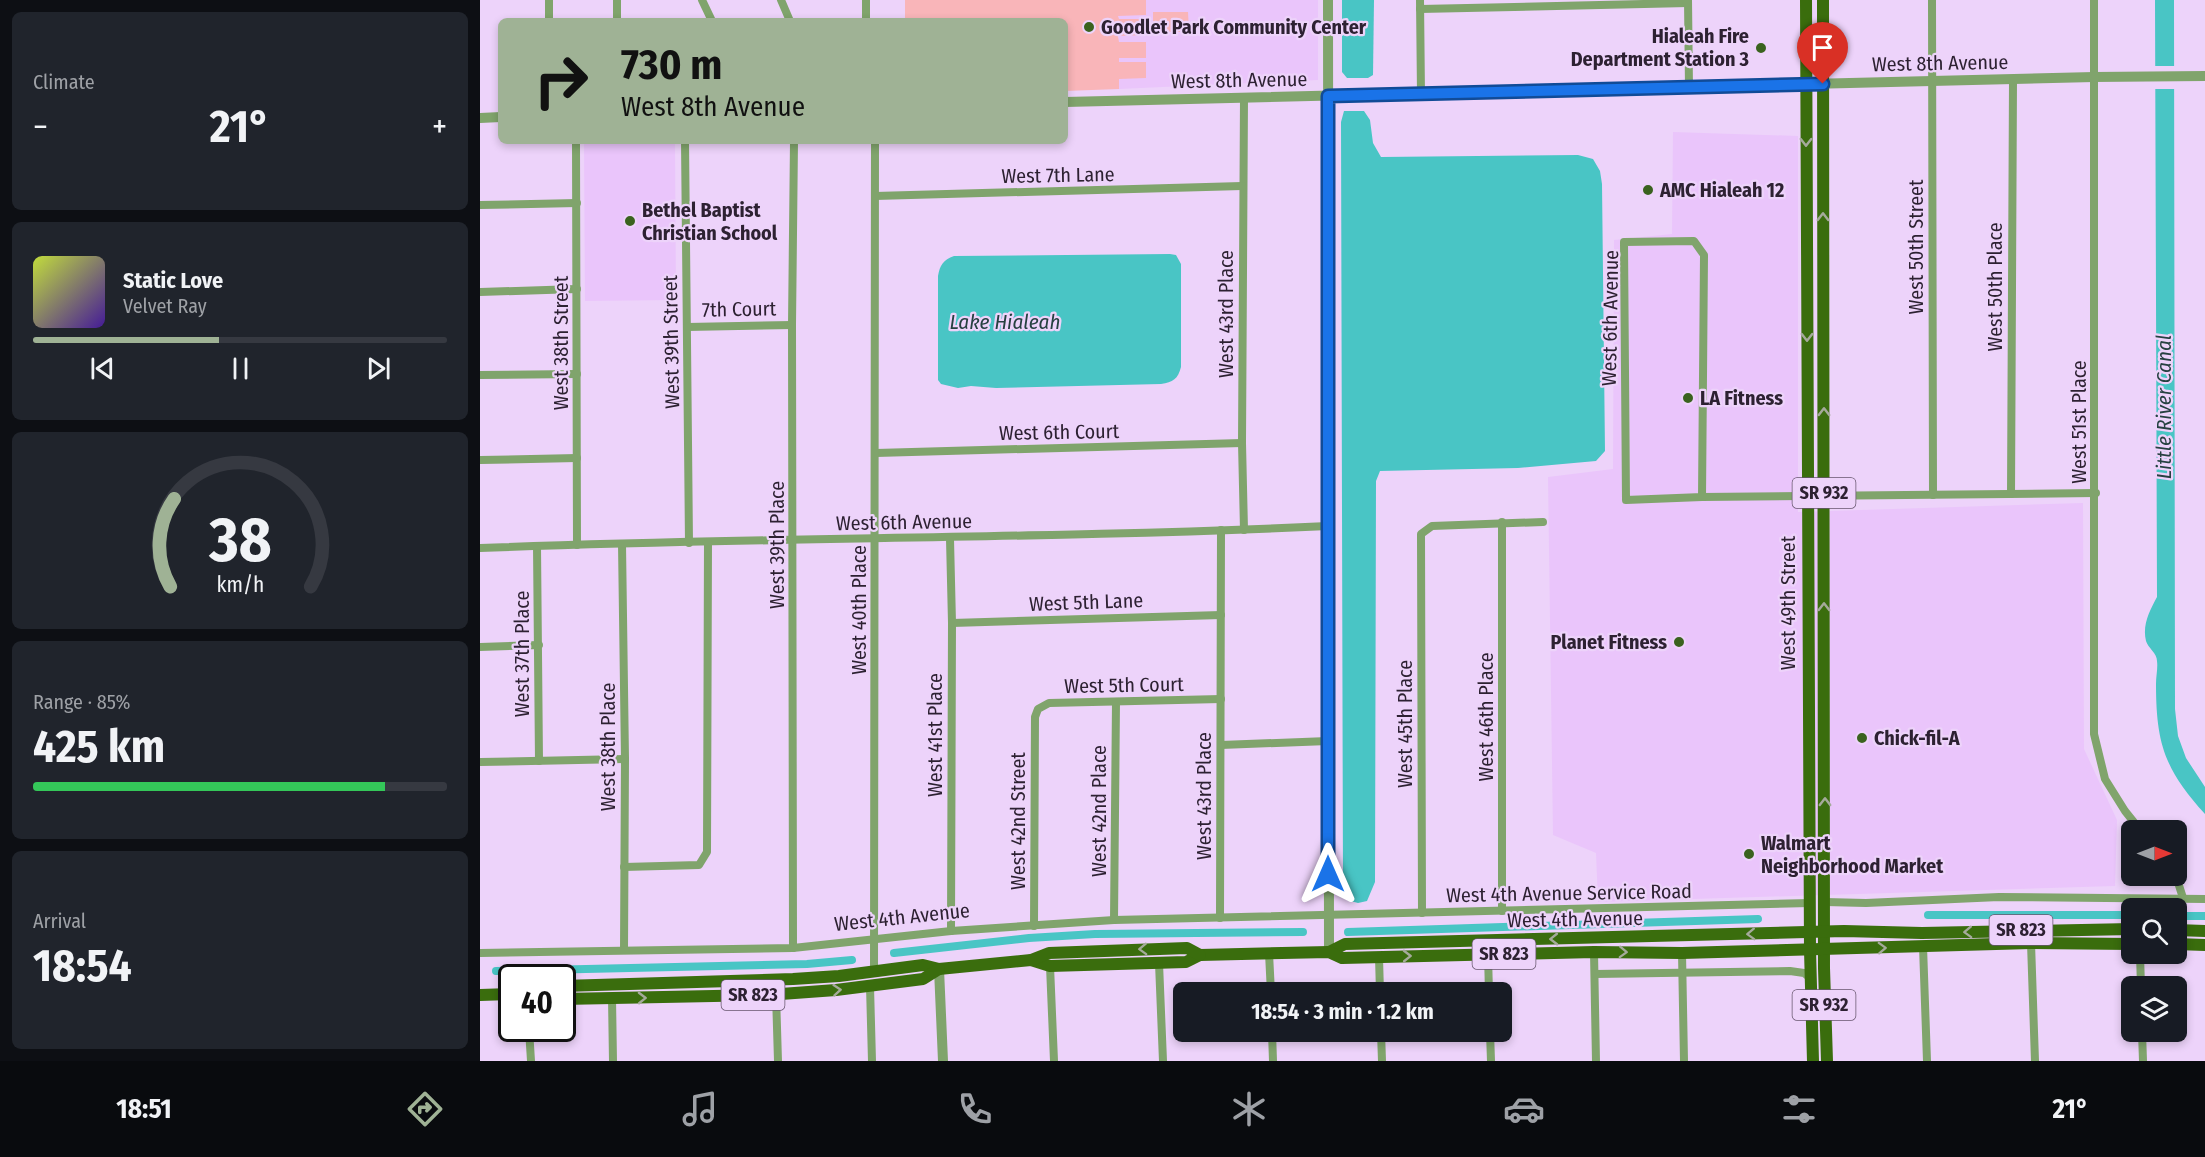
<!DOCTYPE html>
<meta charset="utf-8">
<style>
body{margin:0;font-family:"Fira Sans Condensed",sans-serif;background:#20242c;color:#f1f3f6;height:100vh;display:flex;flex-direction:column;font-size:22px;white-space:nowrap}
*{box-sizing:border-box;margin:0}
p{font-size:20px;color:#9ea1a6}
.icon{flex:none;width:33px;height:33px;fill:none;stroke:currentColor;stroke-width:2;stroke-linecap:round;stroke-linejoin:round}
.map{position:relative;flex:1;overflow:hidden}
.side{display:flex;flex-direction:column;gap:12px;padding:12px;background:#0d0f14;width:480px}
.side>*{flex:none}
.top-card{position:absolute;left:18px;top:18px;width:570px;height:126px;border-radius:9px;box-shadow:0 3px 9px #0003;background:#9fb295;color:#111;overflow:hidden}
.needle{width:39px;rotate:90deg}
.tools{position:absolute;left:1641px;top:820px;display:grid;gap:12px}
.tools a{display:grid;place-items:center;width:66px;height:66px;border-radius:9px;background:#171b24;box-shadow:0 3px 9px #0003;font-size:30px}
.speed{position:absolute;left:18px;top:964px;display:flex;gap:12px;font-size:30px;font-weight:700;text-align:center}
.speed>*{display:grid;place-content:center;width:78px;height:78px;border-radius:50%;background:#171b24;box-shadow:0 3px 9px #0003;line-height:1}
.speed .limit{border:3px solid #111;border-radius:9px;background:#fff;color:#111}
.pin{position:absolute;display:grid;place-items:center;width:51px;height:51px;color:#fff;margin:-62px -26px;border-radius:50% 50% 50% 0;rotate:-45deg;box-shadow:0 0 6px #0007}
.pin .icon{rotate:45deg}
.me{position:absolute;width:66px;margin:-33px;rotate:0deg;stroke-linejoin:round;filter:drop-shadow(0 0 4px #0008)}
.turn{display:flex;align-items:center;gap:21px;height:126px;padding:0 24px;font-size:27px}
.turn .icon{width:78px;height:78px;stroke-width:2.5}
.turn b{display:block;font-size:42px;line-height:51px}
.big{font-size:45px;font-weight:700;line-height:1.1}
.side .widget{flex:1;display:flex;flex-direction:column;justify-content:center;gap:9px;min-width:0;padding:0 21px;border-radius:9px;background:#20242c}
.side .dial{align-items:center;gap:0}
.dial svg{height:156px;overflow:visible;fill:none;stroke:#363941;stroke-width:7;stroke-linecap:round;text-anchor:middle}
.dial text{fill:#f1f3f6;stroke:none}
.song{display:flex;align-items:center;gap:18px}
.cover{width:72px;height:72px;border-radius:9px;background:linear-gradient(135deg,hsl(70 70% 55%),hsl(260 70% 35%))}
.played{height:6px;border-radius:3px;background:linear-gradient(90deg,#9fb295 45%,#363941 45%)}
.keys{display:flex;justify-content:space-around;direction:ltr}
.heat{display:flex;justify-content:space-between;align-items:center;font-size:33px;direction:ltr}
.charge{height:9px;border-radius:4px;background:linear-gradient(90deg,#34c759 85%,#363941 0)}
.trip{position:absolute;left:693px;top:982px;width:339px;height:60px;border-radius:9px;background:#171b24;box-shadow:0 3px 9px #0003;font-weight:700;line-height:60px;text-align:center}
.menu{display:flex;height:96px;justify-content:space-around;align-items:center;background:#090b0e;color:#9ea1a6}
.menu .icon{width:42px;height:42px}
.menu .on{color:#9fb295}
.menu b{font-size:27px;color:#f1f3f6}
main{display:flex;flex:1;min-height:0}
.map>svg:first-child{display:block}
.built{fill:#eac5fb}
.green{fill:#f9b5b9}
.water{fill:#49c5c5}
.pier{fill:#edd3fa}
.lines{fill:none;stroke-linecap:round;stroke-linejoin:round}
.canal{stroke:#49c5c5;stroke-width:8}
.minor{stroke:#80a46c;stroke-width:8}
.tertiary{stroke:#80a46c;stroke-width:10}
.primary{stroke:#3a6d0d;stroke-width:12}
.oneway{stroke:#a5aa9b}
.route-casing{stroke:#114b97;stroke-width:15}
.route{stroke:#1a73e8;stroke-width:10}
.poi-dot{fill:#3a621e;stroke:#edd3fa;stroke-width:2}
.labels{text-anchor:middle;stroke-width:4.5;stroke-linejoin:round;paint-order:stroke}
.shield{fill:#edd3fa;stroke:#67566e;stroke-width:1.5}
.shield-label{font-size:18px;font-weight:bold;fill:#2d2132}
.poi-label{font-size:20px;font-weight:bold;fill:#2d2132;stroke:#edd3fa;text-anchor:start}
.street-label{font-size:20px;fill:#2d2132;stroke:#edd3fa}
.water-label{font-size:21px;font-style:italic;fill:#264141;stroke:#edd3fa}
</style>
<main>
<section class="side">
<div class="widget"><p>Climate</p>
<div class="heat"><a>−</a><b class="big">21°</b><a>+</a></div>
</div>
<div class="widget">
<div class="song"><i class="cover"></i><div><b>Static Love</b><p>Velvet Ray</p></div></div>
<div class="played"></div>
<div class="keys"><svg class="icon" aria-label="previous" viewBox="0 0 24 24"><path d="M18 5L8 12l10 7zM5 5v14"/></svg><svg class="icon" aria-label="pause" viewBox="0 0 24 24"><path d="M8 5v14M16 5v14"/></svg><svg class="icon" aria-label="next" viewBox="0 0 24 24"><path d="M6 5l10 7-10 7zM19 5v14"/></svg></div>
</div>
<div class="widget dial"><svg viewBox="0 0 100 80">
<path d="M14 69A42 42 0 1 1 86 69"/>
<path d="M14 69A42 42 0 0 1 16 24" stroke="#9fb295"/>
<text x="50" y="56" font-size="32" font-weight="700">38</text>
<text x="50" y="72" font-size="11">km/h</text>
</svg></div>
<div class="widget"><p>Range · 85%</p><b class="big">425 km</b><div class="charge"></div></div>
<div class="widget"><p>Arrival</p><b class="big">18:54</b></div>
</section>
<div class="map">
<svg width="1725" height="1061" viewBox="0 0 1725 1061">
<rect width="100%" height="100%" fill="#edd3fa"/>
<!-- built -->
<g class="built">
<polygon points="638,0 838,0 838,80 639,89"/>
<polygon points="1193,132 1318,136 1318,512 1603,503 1604,749 1637,820 1635,886 1118,902 1116,853 1073,835 1068,477 1133,469 1134,240 1192,234"/>
<polygon points="104,141 195,141 196,300 105,301"/>
</g>
<!-- green -->
<g class="green">
<polygon points="425,0 666,0 666,15 638,16 639,19 666,19 666,35 638,36 639,42 666,42 666,58 639,58 639,62 666,62 666,78 639,79 639,89 585,91 585,21 425,21"/>
<polygon points="673,12 708,12 709,32 673,32"/>
</g>
<!-- water -->
<g class="water">
<polygon points="862,0 894,0 893,75 888,78 867,78 862,72"/>
<path d="M 1675,0 L 1694,0 L 1695,709 L 1698,736 L 1706,758 L 1725,787 L 1725,814 C 1685,770 1676,744 1676,684 C 1676,676 1678,668 1677,661 C 1677,653 1668,648 1666,641 C 1662,625 1670,610 1677,597 Z"/>
<polygon points="864,111 884,111 890,120 893,143 901,157 1098,155 1113,159 1120,171 1122,184 1125,451 1116,461 1038,468 900,471 896,481 895,882 887,901 878,903 867,900 863,891 861,122"/>
<path d="M 690,254 L 696,255 L 701,264 L 701,367 C 698,379 693,382 681,384 L 516,388 L 491,386 L 478,388 L 461,384 L 458,380 L 458,276 C 460,265 463,260 474,256 Z"/>
</g>
<!-- pier -->
<rect class="pier" x="1672" y="66" width="25" height="23"/>
<g class="lines">
<!-- canal -->
<g class="canal">
<polyline points="1448,915 1652,915"/>
<polyline points="1696,916 1725,916"/>
<polyline points="868,932 1278,919"/>
<polyline points="414,953 549,938 615,934 823,932"/>
<polyline points="16,971 327,964 372,960"/>
</g>
<!-- minor -->
<g class="minor">
<polyline points="69,0 69,21"/>
<polyline points="137,0 137,21"/>
<polyline points="222,0 232,21"/>
<polyline points="301,0 310,21"/>
<polyline points="386,0 386,21"/>
<polyline points="940,0 941,94"/>
<polyline points="1208,0 1209,87"/>
<polyline points="1452,0 1453,495"/>
<polyline points="1614,0 1614,734 1625,779 1645,811 1661,831"/>
<polyline points="940,9 1208,3"/>
<polyline points="764,98 762,443 764,530"/>
<polyline points="96,141 97,545"/>
<polyline points="205,141 209,543"/>
<polyline points="395,196 762,186"/>
<polyline points="0,205 97,203"/>
<polyline points="0,292 97,289"/>
<polyline points="207,327 312,325"/>
<polyline points="0,375 97,374"/>
<polyline points="396,453 762,443"/>
<polyline points="0,460 97,458"/>
<polyline points="1531,494 1533,80"/>
<polyline points="1222,497 1146,500 1144,242 1214,241 1224,255 1222,497 1616,493"/>
<polyline points="1022,522 1022,911"/>
<polyline points="470,539 472,623 471,931"/>
<polyline points="142,544 145,759 144,950"/>
<polyline points="57,546 59,761"/>
<path d="M 0,548 C 283,537 566,539 848,526"/>
<polyline points="472,623 741,615"/>
<polyline points="0,647 59,645"/>
<polyline points="741,745 848,741"/>
<polyline points="0,762 145,759"/>
<polyline points="144,867 219,865 227,852 228,542"/>
<polyline points="1696,876 1703,898"/>
<polyline points="1345,902 1386,903 1519,897 1725,899"/>
<polyline points="942,913 941,534 952,526 1063,522"/>
<polyline points="740,918 741,530"/>
<polyline points="634,920 636,702"/>
<polyline points="554,926 555,717 558,709 569,703 741,699"/>
<polyline points="1551,943 1555,1061"/>
<polyline points="1443,946 1447,1061"/>
<polyline points="313,948 312,325 314,141"/>
<polyline points="1114,952 1116,1061"/>
<polyline points="0,953 313,948 471,931 634,920 1330,903"/>
<polyline points="789,953 791,993"/>
<polyline points="1202,953 1204,1061"/>
<polyline points="1660,954 1661,987"/>
<polyline points="1008,955 1009,993"/>
<polyline points="899,957 900,993"/>
<polyline points="679,963 683,1061"/>
<polyline points="570,966 574,1061"/>
<polyline points="394,971 395,141"/>
<polyline points="1115,974 1310,971 1324,973 1330,978"/>
<polyline points="390,986 392,1061"/>
<polyline points="296,994 298,1061"/>
<polyline points="132,998 133,1061"/>
<polyline points="49,1029 51,1061"/>
<polyline points="792,1032 793,1061"/>
<polyline points="901,1032 902,1061"/>
<polyline points="1010,1032 1011,1061"/>
<polyline points="1662,1032 1663,1061"/>
</g>
<!-- tertiary -->
<g class="tertiary">
<polyline points="848,0 849,952"/>
<polyline points="585,102 1614,77 1725,76"/>
<polyline points="0,118 21,117"/>
<polyline points="459,969 463,1061"/>
</g>
<!-- primary -->
<g class="primary">
<polyline points="1326,0 1330,950 1333,1061"/>
<polyline points="1343,0 1344,968 1347,1061"/>
<polyline points="1696,930 1725,931"/>
<polyline points="1696,944 1725,945"/>
<polyline points="849,952 865,944 1364,931 1442,933 1652,929"/>
<polyline points="551,960 570,966 706,962 720,955 849,952 862,958 1114,952 1202,953 1551,943 1652,944"/>
<polyline points="82,986 313,979 359,976 443,965 459,969 551,960 569,953 707,948 720,955"/>
<polyline points="0,995 32,994"/>
<polyline points="82,999 287,995 356,990 443,979 459,969"/>
</g>
</g>
<!-- one-way arrows -->
<defs><path id="oneway-chevron" d="M-2-3.5L2.5 0L-2 3.5" fill="none" stroke-width="1.6" stroke-linecap="round" stroke-linejoin="round" transform="scale(1.5)"/></defs>
<g class="oneway">
<use href="#oneway-chevron" transform="translate(1326 142) rotate(90)"/>
<use href="#oneway-chevron" transform="translate(1343 217) rotate(-90)"/>
<use href="#oneway-chevron" transform="translate(1327 337) rotate(90)"/>
<use href="#oneway-chevron" transform="translate(1344 412) rotate(-90)"/>
<use href="#oneway-chevron" transform="translate(1344 607) rotate(-90)"/>
<use href="#oneway-chevron" transform="translate(1345 802) rotate(-90)"/>
<use href="#oneway-chevron" transform="translate(1488 932) rotate(178)"/>
<use href="#oneway-chevron" transform="translate(1271 934) rotate(178)"/>
<use href="#oneway-chevron" transform="translate(1074 939) rotate(179)"/>
<use href="#oneway-chevron" transform="translate(1402 948) rotate(-2)"/>
<use href="#oneway-chevron" transform="translate(663 949) rotate(178)"/>
<use href="#oneway-chevron" transform="translate(1143 952) rotate(2)"/>
<use href="#oneway-chevron" transform="translate(927 956) rotate(-1)"/>
<use href="#oneway-chevron" transform="translate(357 990) rotate(-5)"/>
<use href="#oneway-chevron" transform="translate(162 998) rotate(-1)"/>
</g>
<g class="lines">
<defs>
<polyline id="route" points="848,874 848,96 1343,84"/>
</defs>
<!-- route casing -->
<use href="#route" class="route-casing"/>
<!-- route -->
<use href="#route" class="route"/>
</g>
<!-- markers -->
<g class="poi-dot">
<circle cx="609" cy="27" r="6"/>
<circle cx="1281" cy="48" r="6"/>
<circle cx="1168" cy="190" r="6"/>
<circle cx="150" cy="221" r="6"/>
<circle cx="1208" cy="398" r="6"/>
<circle cx="1199" cy="642" r="6"/>
<circle cx="1382" cy="738" r="6"/>
<circle cx="1269" cy="854" r="6"/>
</g>
<g class="labels">
<!-- shield labels -->
<g class="shield">
<rect x="1312.5" y="478" width="63" height="30" rx="4.5"/>
<rect x="1509.5" y="915" width="63" height="30" rx="4.5"/>
<rect x="992.5" y="939" width="63" height="30" rx="4.5"/>
<rect x="241.5" y="980" width="63" height="30" rx="4.5"/>
<rect x="1312.5" y="990" width="63" height="30" rx="4.5"/>
</g>
<g class="shield-label">
<text x="1344" y="499">SR 932</text>
<text x="1541" y="936">SR 823</text>
<text x="1024" y="960">SR 823</text>
<text x="273" y="1001">SR 823</text>
<text x="1344" y="1011">SR 932</text>
</g>
<!-- poi labels -->
<g class="poi-label">
<text x="621" y="34">Goodlet Park Community Center</text>
<text x="1269" y="43" text-anchor="end">Hialeah Fire<tspan x="1269" dy="23">Department Station 3</tspan></text>
<text x="1180" y="197">AMC Hialeah 12</text>
<text x="162" y="217">Bethel Baptist<tspan x="162" dy="23">Christian School</tspan></text>
<text x="1220" y="405">LA Fitness</text>
<text x="1187" y="649" text-anchor="end">Planet Fitness</text>
<text x="1394" y="745">Chick-fil-A</text>
<text x="1281" y="850">Walmart<tspan x="1281" dy="23">Neighborhood Market</tspan></text>
</g>
<!-- street labels -->
<g class="street-label">
<text transform="translate(1460 63) rotate(-1)" y="7">West 8th Avenue</text>
<text transform="translate(759 80) rotate(-1)" y="7">West 8th Avenue</text>
<text transform="translate(578 175) rotate(-1)" y="7">West 7th Lane</text>
<text transform="translate(1436 247) rotate(-90)" y="7">West 50th Street</text>
<text transform="translate(1515 287) rotate(-90)" y="7">West 50th Place</text>
<text transform="translate(259 309) rotate(-1)" y="7">7th Court</text>
<text transform="translate(746 314) rotate(-90)" y="7">West 43rd Place</text>
<text transform="translate(1130 318) rotate(-89)" y="7">West 6th Avenue</text>
<text transform="translate(191 342) rotate(-91)" y="7">West 39th Street</text>
<text transform="translate(81 343) rotate(-90)" y="7">West 38th Street</text>
<text transform="translate(1599 422) rotate(-90)" y="7">West 51st Place</text>
<text transform="translate(579 432) rotate(-1)" y="7">West 6th Court</text>
<text transform="translate(424 522) rotate(-1)" y="7">West 6th Avenue</text>
<text transform="translate(297 545) rotate(-90)" y="7">West 39th Place</text>
<text transform="translate(606 602) rotate(-2)" y="7">West 5th Lane</text>
<text transform="translate(1308 603) rotate(-90)" y="7">West 49th Street</text>
<text transform="translate(379 610) rotate(-90)" y="7">West 40th Place</text>
<text transform="translate(42 654) rotate(-90)" y="7">West 37th Place</text>
<text transform="translate(644 685) rotate(-1)" y="7">West 5th Court</text>
<text transform="translate(1006 717) rotate(-90)" y="7">West 46th Place</text>
<text transform="translate(925 724) rotate(-90)" y="7">West 45th Place</text>
<text transform="translate(455 735) rotate(-90)" y="7">West 41st Place</text>
<text transform="translate(128 747) rotate(-90)" y="7">West 38th Place</text>
<text transform="translate(724 796) rotate(-90)" y="7">West 43rd Place</text>
<text transform="translate(619 811) rotate(-90)" y="7">West 42nd Place</text>
<text transform="translate(538 821) rotate(-90)" y="7">West 42nd Street</text>
<text transform="translate(1089 893) rotate(-1)" y="7">West 4th Avenue Service Road</text>
<text transform="translate(422 917) rotate(-6)" y="7">West 4th Avenue</text>
<text transform="translate(1095 919) rotate(-1)" y="7">West 4th Avenue</text>
</g>
<!-- water labels -->
<g class="water-label">
<text x="525" y="329">Lake Hialeah</text>
<text transform="translate(1684 407) rotate(-90)" y="7">Little River Canal</text>
</g>
</g>
</svg>
<div class="tools">
<a><svg class="needle" viewBox="-14 -14 28 28"><path d="M0-13l5 13h-10z" fill="#e53935"/><path d="M0 13l5-13h-10z" fill="#9ea1a6"/></svg></a>
<a><svg class="icon" aria-label="search" viewBox="0 0 24 24"><circle cx="10" cy="10" r="6"/><path d="M15 15l6 6"/></svg></a>
<a><svg class="icon" aria-label="layers" viewBox="0 0 24 24"><path d="M12 4l9 5-9 5-9-5zM3 14l9 5 9-5"/></svg></a>
</div>
<div class="speed"><div class="limit">40</div></div>
<div class="pin" style="left:1343px;top:84px;background:#d93025"><svg class="icon" aria-label="arrive" viewBox="0 0 24 24"><path d="M6 21V4h12l-3 4 3 4H6"/></svg></div>
<svg class="me" style="left:848px;top:874px" viewBox="-20 -20 40 40"><path d="M0-17L14 15 0 8-14 15z" fill="#1a73e8" stroke="#fff" stroke-width="4"/></svg>
<div class="trip">18:54 · 3 min · 1.2 km</div>
<div class="top-card">
<div class="turn"><svg class="icon" aria-label="right" viewBox="0 0 24 24"><path d="M7 20v-9h11M14 6l5 5-5 5"/></svg><div><b>730 m</b>West 8th Avenue</div></div>
</div>
</div>
</main>
<nav class="menu">
<b>18:51</b>
<svg class="icon on" aria-label="directions" viewBox="0 0 24 24"><path d="M12 3l9 9-9 9-9-9zM9 14v-3h6M13 9l2 2-2 2"/></svg>
<svg class="icon" aria-label="music" viewBox="0 0 24 24"><path d="M9 18V5l10-2v13"/><circle cx="6" cy="18" r="3"/><circle cx="16" cy="16" r="3"/></svg>
<svg class="icon" aria-label="phone" viewBox="0 0 24 24"><path d="M5 4h4l2 5-3 2q2 4 5 5l2-3 5 2v4C11 20 4 13 5 4z"/></svg>
<svg class="icon" aria-label="climate" viewBox="0 0 24 24"><path d="M12 3v18M4 7l16 10M4 17L20 7"/></svg>
<svg class="icon" aria-label="car" viewBox="0 0 24 24"><path d="M5 17H2v-5l4-1 3-4h7l3 4 3 1v5h-3M9 17h6M6 11h13"/><circle cx="7" cy="17" r="2"/><circle cx="17" cy="17" r="2"/></svg>
<svg class="icon" aria-label="filters" viewBox="0 0 24 24"><path d="M4 7h16M4 17h16"/><circle cx="9" cy="7" r="2"/><circle cx="15" cy="17" r="2"/></svg>
<b>21°</b>
</nav>
